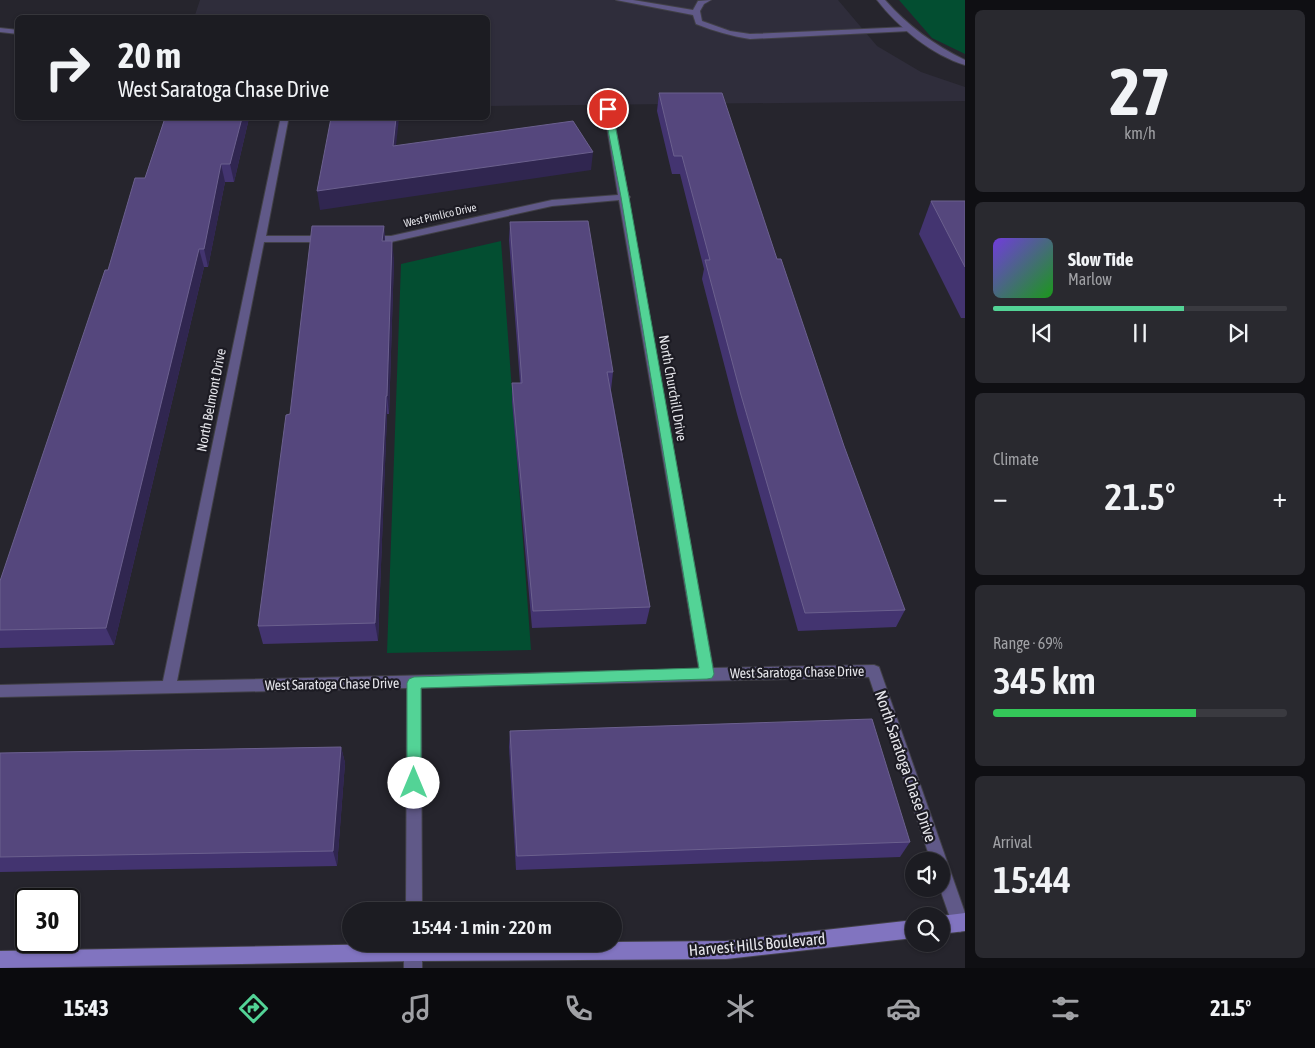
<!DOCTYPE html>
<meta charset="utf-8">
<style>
body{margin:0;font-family:"Asap Condensed",sans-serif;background:#29292f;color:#f1f3f6;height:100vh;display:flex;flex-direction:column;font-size:19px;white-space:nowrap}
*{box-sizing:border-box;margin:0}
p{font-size:16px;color:#a0a1a5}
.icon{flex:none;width:28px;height:28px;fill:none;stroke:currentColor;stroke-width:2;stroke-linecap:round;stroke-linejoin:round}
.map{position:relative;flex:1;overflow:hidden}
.sheet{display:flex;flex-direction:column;gap:10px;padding:10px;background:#0f0f13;width:350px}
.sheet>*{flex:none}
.banner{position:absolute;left:15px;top:15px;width:475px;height:105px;border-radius:8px;box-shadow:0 1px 4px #0004,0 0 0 1px #3a3a40;background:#1c1c22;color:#f1f3f6;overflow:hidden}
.controls{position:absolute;left:905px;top:852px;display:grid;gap:10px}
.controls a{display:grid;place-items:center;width:45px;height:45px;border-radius:50%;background:#1c1c22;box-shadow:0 1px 4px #0004,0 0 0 1px #3a3a40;font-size:25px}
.speed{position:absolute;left:15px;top:888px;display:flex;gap:10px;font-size:25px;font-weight:700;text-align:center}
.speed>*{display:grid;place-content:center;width:65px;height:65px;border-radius:50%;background:#1c1c22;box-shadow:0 1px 4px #0004,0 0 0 1px #3a3a40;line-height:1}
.speed .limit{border:2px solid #111;border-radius:8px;background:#fff;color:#111}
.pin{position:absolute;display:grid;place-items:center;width:42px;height:42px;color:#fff;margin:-21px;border:2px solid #fff;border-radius:50%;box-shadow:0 1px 5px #0007}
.me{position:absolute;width:55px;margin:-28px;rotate:0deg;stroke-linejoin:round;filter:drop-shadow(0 0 4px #0008)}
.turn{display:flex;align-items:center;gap:18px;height:105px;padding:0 20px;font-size:22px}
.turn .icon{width:65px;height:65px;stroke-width:2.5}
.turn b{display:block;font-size:35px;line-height:42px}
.big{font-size:38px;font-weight:600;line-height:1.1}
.sheet .widget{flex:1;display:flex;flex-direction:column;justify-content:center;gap:8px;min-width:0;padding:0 18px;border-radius:8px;background:#29292f}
.sheet .dial{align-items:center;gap:0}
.dial b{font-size:65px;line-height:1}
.song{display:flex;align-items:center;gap:15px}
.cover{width:60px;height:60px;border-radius:8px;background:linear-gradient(135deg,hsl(260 70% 55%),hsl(120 70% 35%))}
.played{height:5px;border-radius:2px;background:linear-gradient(90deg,#53d396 65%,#3a3a40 65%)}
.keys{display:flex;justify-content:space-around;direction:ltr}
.heat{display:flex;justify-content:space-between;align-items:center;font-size:28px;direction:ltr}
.charge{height:8px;border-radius:4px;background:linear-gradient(90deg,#34c759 69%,#3a3a40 0)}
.trip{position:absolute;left:342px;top:902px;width:280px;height:50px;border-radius:25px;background:#1c1c22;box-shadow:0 1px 4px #0004,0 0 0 1px #3a3a40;font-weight:600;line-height:50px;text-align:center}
.tab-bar{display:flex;height:80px;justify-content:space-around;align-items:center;background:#0b0b0e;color:#a0a1a5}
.tab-bar .icon{width:35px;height:35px}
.tab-bar .selected{color:#53d396}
.tab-bar b{font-size:22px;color:#f1f3f6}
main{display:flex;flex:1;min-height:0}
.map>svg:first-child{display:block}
.built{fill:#2f2d3b}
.green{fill:#034e31}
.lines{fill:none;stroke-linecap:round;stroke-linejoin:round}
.lane-casing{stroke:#414047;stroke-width:2}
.street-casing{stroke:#414047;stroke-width:2}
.secondary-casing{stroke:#414047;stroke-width:2}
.lane{fill:#605988;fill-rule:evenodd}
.street{fill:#605988;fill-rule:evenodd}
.secondary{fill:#8174c0;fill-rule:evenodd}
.wall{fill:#433470}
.shaded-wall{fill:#302650}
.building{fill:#55477d;stroke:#6b608e}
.route{fill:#53d396;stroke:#368962}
.labels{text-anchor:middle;stroke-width:4.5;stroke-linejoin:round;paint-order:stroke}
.far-street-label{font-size:11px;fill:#e5e5ea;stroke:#1c1b23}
.street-label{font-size:14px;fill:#e5e5ea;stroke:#1c1b23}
.near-street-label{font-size:16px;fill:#e5e5ea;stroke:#1c1b23}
</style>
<main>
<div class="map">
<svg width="965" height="968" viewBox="0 0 965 968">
<rect width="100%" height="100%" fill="#26252d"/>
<!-- built -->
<polygon class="built" points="200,0 838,0 877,46 921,72 965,87 965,101 488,106 488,18 194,18"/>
<!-- green -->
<g class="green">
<polygon points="899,0 965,0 965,54 932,38"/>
<polygon points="501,241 531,650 387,653 401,264"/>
</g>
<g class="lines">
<defs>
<path id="lane" d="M 616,0 L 633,0 L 693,10 L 698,1 L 711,0 L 704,4 L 700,11 L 702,21 L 730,31 L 750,34 L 909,27 L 913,29 L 909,31 L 750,39 C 731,36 714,31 696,24 L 693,15 Z"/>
<g id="street">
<path d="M 877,0 L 885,0 C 908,26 934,45 965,60 L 965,65 C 932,55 898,27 877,0 Z"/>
<polygon points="0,28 18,30 18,34 0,32"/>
<polygon points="608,106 612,109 628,195 630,197 628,199 713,668 874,665 879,667 965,913 965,929 960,932 954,929 940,889 941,889 941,861 931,861 869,677 421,688 422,911 406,911 407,688 0,697 0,685 163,681 280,121 284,118 288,121 266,236 327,236 332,239 327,242 264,242 177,681 699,669 619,200 552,206 391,242 369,242 364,239 369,236 391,236 552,200 618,195 604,109"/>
<rect x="404" y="944" width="18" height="24"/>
</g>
<g id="secondary">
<polygon points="965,913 965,931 941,934 941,916"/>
<polygon points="914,920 914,938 726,959 413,961 0,968 0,951 389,944 614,944 614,942 726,941"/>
</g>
</defs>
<!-- lane casing -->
<use href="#lane" class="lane-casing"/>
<!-- street casing -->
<use href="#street" class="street-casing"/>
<!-- secondary casing -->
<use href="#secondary" class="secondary-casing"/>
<!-- lane -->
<use href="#lane" class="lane"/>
<!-- street -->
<use href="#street" class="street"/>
<!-- secondary -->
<use href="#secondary" class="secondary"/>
</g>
<!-- wall -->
<g class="wall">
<polygon points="659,93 777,259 844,446 905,610 896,627 798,631 737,414 702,279 704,269 680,174 672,174 657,111"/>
<polygon points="165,118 249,118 234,182 225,182 208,267 204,267 114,645 0,648 0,581 108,270 145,178"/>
<polygon points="931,201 965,201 965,318 961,318 919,234"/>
<polygon points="510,222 613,372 611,390 650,607 646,624 532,628 512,402 512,383 520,383 509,240"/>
<polygon points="384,226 385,241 394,259 389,414 387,414 378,641 263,644 258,626"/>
<polygon points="510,731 910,842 900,857 516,870 509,747"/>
<polygon points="341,747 345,763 337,866 0,872 0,753"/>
</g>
<!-- shaded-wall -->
<g class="shaded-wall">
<polygon points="242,118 249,118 234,182 230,164"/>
<polygon points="396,118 399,118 394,164 393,146"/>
<polygon points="593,152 591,170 320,210 317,191"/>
<polygon points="221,164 225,182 208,267 204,249"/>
<polygon points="384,226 385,244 382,241"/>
<polygon points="392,241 394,259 389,414 387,396"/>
<polygon points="199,249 204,267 114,645 106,628"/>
<polygon points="386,396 387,414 378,641 375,623"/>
<polygon points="341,747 345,763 337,866 333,851"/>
</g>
<!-- building -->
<g class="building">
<polygon points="659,93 722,93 777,259 781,259 844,446 905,610 805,613 741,395 705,260 710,260 682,156 674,156"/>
<polygon points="165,118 242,118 230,164 221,164 204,249 199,249 106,628 0,630 0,581 105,270 108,270 135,178 145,178"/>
<polygon points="331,118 396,118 393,146 573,121 593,152 317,191"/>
<polygon points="931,201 965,201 965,267"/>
<polygon points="588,221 613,372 607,372 650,607 533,611 512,383 522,383 510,222"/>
<polygon points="312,226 384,226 382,241 392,241 387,396 386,396 375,623 258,626 286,415 290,414"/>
<polygon points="872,719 910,842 517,856 510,731"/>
<polygon points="341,747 333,851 0,857 0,753"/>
</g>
<!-- route -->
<polygon class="route" points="608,106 612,109 629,197 714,674 712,678 707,679 421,688 421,783 419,787 414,789 409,787 407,783 407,683 409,679 414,677 699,668 621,197 604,109"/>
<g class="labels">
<!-- far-street labels -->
<g class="far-street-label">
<text transform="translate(440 215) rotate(-13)" y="4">West Pimlico Drive</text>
</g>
<!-- street labels -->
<g class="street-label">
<text transform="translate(673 388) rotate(80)" y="5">North Churchill Drive</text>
<text transform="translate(211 400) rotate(-79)" y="5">North Belmont Drive</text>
<text transform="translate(797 672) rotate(-1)" y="5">West Saratoga Chase Drive</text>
<text transform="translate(332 684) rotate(-1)" y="5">West Saratoga Chase Drive</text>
</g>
<!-- near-street labels -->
<g class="near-street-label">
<text transform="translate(906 766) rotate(71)" y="6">North Saratoga Chase Drive</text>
<text transform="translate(757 944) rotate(-5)" y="6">Harvest Hills Boulevard</text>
</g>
</g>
</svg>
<div class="controls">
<a><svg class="icon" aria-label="sound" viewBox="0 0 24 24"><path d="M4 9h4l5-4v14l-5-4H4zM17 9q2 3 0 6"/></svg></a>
<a><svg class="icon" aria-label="search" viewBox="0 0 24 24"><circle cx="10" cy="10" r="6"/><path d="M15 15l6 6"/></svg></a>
</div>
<div class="speed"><div class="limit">30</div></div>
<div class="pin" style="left:608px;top:109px;background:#d93025"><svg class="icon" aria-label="arrive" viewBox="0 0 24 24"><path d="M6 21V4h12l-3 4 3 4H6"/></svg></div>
<svg class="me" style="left:414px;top:783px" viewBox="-20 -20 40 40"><circle r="19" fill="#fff"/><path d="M0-13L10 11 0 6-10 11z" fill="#53d396"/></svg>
<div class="trip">15:44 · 1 min · 220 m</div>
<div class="banner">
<div class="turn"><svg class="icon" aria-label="right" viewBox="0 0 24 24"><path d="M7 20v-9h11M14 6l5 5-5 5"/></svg><div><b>20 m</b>West Saratoga Chase Drive</div></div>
</div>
</div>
<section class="sheet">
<div class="widget dial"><b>27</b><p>km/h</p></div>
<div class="widget">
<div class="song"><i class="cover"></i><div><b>Slow Tide</b><p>Marlow</p></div></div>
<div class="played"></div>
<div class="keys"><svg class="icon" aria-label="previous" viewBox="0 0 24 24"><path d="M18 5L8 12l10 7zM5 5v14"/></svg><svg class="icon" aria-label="pause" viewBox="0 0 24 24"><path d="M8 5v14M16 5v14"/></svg><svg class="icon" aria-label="next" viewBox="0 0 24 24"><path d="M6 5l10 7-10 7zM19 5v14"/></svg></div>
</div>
<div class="widget"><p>Climate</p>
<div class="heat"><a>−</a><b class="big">21.5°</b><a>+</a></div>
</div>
<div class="widget"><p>Range · 69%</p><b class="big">345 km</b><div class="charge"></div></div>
<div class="widget"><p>Arrival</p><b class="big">15:44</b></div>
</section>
</main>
<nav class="tab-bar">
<b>15:43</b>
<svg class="icon selected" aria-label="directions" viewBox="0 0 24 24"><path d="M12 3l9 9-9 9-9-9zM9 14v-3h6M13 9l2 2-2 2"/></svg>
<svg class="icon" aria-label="music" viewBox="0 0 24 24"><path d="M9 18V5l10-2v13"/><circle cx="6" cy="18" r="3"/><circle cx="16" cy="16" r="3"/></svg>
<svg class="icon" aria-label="phone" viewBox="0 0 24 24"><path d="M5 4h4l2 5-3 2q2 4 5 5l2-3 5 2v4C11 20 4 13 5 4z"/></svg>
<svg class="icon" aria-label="climate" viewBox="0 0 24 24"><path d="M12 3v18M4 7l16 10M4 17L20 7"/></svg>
<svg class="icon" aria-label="car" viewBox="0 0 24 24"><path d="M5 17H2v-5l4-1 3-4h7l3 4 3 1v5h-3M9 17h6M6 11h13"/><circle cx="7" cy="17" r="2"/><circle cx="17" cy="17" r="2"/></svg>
<svg class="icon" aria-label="filters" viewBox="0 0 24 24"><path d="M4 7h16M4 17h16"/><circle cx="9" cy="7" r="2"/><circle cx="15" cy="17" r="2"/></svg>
<b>21.5°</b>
</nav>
